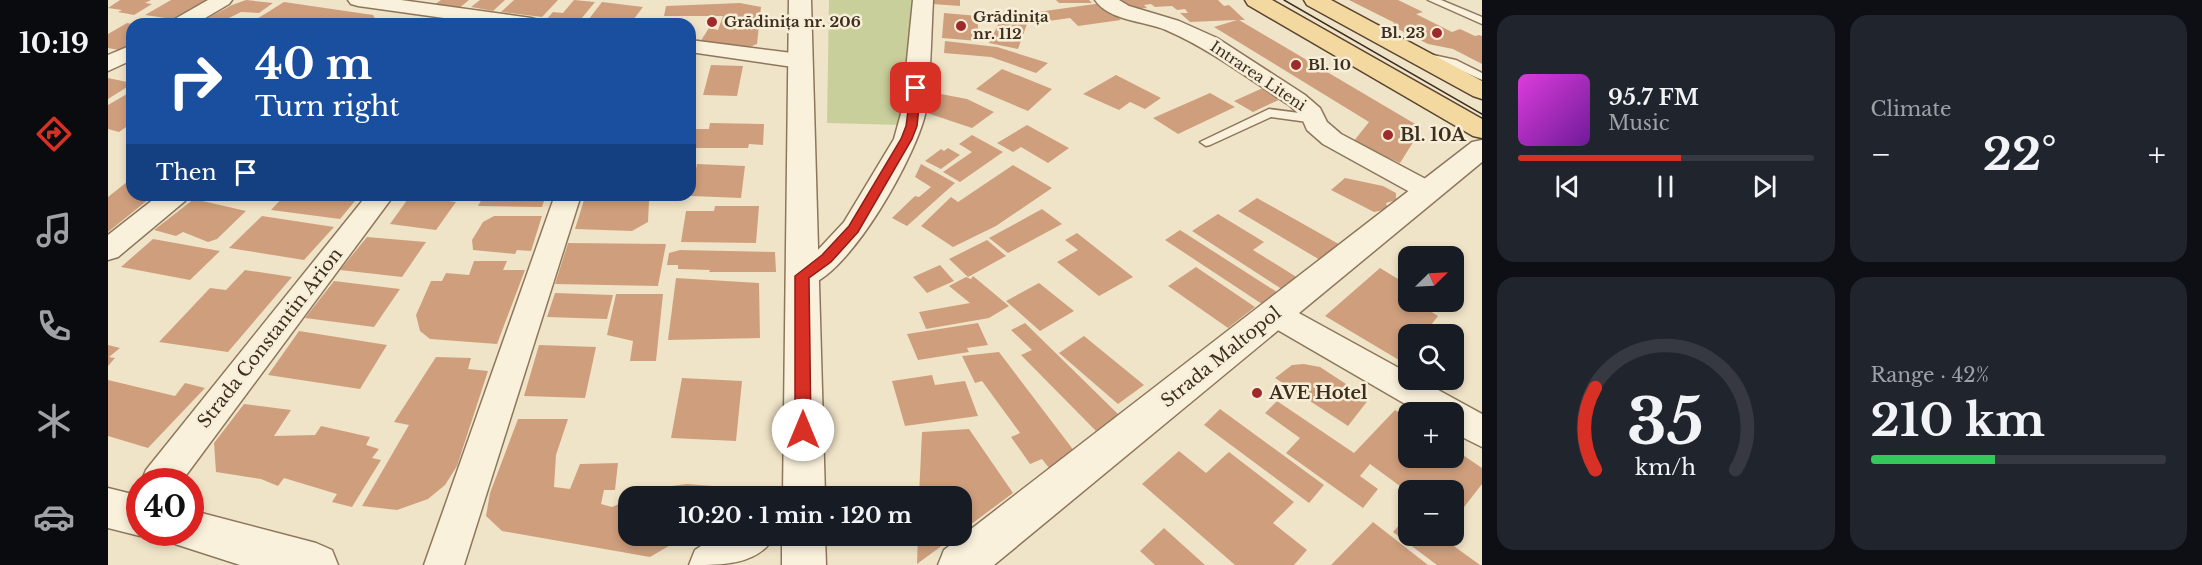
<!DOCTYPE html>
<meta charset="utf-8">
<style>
body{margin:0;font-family:"Libre Baskerville",serif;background:#20242c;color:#f1f3f6;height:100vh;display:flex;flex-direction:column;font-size:22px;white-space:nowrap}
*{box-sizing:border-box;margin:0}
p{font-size:20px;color:#9ea1a6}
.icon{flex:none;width:33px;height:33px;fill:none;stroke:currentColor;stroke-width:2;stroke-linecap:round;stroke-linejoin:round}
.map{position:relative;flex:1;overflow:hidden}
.details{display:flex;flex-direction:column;gap:15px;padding:15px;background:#0d0f14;width:720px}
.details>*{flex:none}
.top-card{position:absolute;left:18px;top:18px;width:570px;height:183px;border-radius:18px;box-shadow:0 3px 9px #0003;background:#1a4fa0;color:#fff;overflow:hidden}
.needle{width:39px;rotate:66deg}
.buttons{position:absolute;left:1290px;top:246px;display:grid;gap:12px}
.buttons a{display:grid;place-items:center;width:66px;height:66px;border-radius:12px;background:#171b24;box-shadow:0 3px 9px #0003;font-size:30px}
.speed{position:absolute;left:18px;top:468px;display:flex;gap:12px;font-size:30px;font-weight:700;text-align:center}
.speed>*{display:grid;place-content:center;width:78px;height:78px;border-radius:50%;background:#171b24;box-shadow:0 3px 9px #0003;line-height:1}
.speed .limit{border:9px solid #d22;background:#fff;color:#111}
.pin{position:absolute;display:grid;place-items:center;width:51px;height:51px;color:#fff;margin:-26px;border-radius:12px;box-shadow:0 3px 9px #0006}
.me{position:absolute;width:66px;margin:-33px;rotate:0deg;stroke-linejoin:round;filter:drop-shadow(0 0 4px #0008)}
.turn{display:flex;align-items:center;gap:21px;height:126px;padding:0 30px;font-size:27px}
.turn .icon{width:78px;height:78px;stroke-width:2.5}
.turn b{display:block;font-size:42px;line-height:51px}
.then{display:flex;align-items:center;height:57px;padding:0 30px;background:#0003;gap:12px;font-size:22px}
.big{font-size:45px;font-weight:700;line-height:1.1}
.details .tile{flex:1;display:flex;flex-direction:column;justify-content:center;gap:9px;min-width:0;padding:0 21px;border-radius:18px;background:#20242c}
.details .dial{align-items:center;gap:0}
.dial svg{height:156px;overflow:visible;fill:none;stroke:#363941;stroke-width:7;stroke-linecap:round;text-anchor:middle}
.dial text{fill:#f1f3f6;stroke:none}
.song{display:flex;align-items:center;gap:18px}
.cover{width:72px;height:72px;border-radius:9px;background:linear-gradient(135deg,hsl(300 70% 55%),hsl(280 70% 35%))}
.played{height:6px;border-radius:3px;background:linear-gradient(90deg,#d93025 55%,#363941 55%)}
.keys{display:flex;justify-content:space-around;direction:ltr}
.heat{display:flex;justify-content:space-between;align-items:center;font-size:33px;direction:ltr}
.charge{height:9px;border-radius:4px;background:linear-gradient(90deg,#34c759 42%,#363941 0)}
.details .tiles{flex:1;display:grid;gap:15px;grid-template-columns:repeat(2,1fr)}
.trip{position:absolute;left:510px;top:486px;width:354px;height:60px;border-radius:18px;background:#171b24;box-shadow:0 3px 9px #0003;font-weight:700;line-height:60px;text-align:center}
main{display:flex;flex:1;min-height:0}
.dock{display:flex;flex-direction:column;width:108px;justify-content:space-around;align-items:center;background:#090b0e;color:#9ea1a6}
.dock .icon{width:42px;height:42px}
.dock .current{color:#d93025}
.dock b{font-size:27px;color:#f1f3f6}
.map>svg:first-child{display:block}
.green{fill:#c9cf9b}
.building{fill:#cf9f7d}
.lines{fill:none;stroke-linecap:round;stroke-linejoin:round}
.service-casing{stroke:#8d765c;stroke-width:3}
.minor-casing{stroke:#8d765c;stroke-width:3}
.tertiary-casing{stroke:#8d765c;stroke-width:3}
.primary-casing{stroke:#5b4430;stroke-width:3}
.service{fill:#faf1dc;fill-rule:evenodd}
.minor{fill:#faf1dc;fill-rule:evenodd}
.tertiary{fill:#faf1dc;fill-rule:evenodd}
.primary{fill:#f3d9a0;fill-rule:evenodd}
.tram{stroke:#3d2e20;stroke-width:1.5}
.route{fill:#d93025;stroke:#8d1f18;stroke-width:1.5}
.poi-dot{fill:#9e2a2b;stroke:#f7eed8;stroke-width:2}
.labels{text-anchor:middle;stroke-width:5;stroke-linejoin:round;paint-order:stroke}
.far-poi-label{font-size:15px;font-weight:bold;fill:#3d2e20;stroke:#f7eed8;text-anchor:start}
.far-street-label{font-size:15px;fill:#3d2e20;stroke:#f7eed8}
.poi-label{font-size:18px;font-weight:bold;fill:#3d2e20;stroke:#f7eed8;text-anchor:start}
.street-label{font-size:18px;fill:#3d2e20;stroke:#f7eed8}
</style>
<main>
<nav class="dock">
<b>10:19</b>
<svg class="icon current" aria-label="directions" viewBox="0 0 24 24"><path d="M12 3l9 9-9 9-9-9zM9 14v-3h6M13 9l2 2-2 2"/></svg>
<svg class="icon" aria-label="music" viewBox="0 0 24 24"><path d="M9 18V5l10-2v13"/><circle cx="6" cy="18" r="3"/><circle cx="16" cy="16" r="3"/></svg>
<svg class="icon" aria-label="phone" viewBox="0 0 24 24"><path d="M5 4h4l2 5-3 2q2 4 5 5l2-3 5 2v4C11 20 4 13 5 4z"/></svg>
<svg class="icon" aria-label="climate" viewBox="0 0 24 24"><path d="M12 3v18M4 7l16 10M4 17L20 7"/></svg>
<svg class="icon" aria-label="car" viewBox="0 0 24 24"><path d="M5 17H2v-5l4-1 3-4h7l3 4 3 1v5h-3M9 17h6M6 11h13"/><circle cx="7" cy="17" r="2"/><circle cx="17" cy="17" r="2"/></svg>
</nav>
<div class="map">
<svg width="1374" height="565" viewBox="0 0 1374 565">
<rect width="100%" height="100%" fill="#f0e4c8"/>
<!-- green -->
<polygon class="green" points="721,0 804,0 793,125 719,123"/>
<!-- building -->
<g class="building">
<polygon points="12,0 43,0 37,3 44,4 26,15 10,12 14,10 0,8"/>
<polygon points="63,0 98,0 64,19 37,15"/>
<polygon points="138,0 165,3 151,13 133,12 121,18 131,20 124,24 89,24 124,5"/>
<polygon points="333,0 361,0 350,9 326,5"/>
<polygon points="372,0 397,0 385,11 363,7"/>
<polygon points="406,0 450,0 434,17 393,12"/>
<polygon points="466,0 487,2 469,24 437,21 445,12 455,13"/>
<polygon points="824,0 852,0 852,6 824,4"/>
<polygon points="948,0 981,0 984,3 951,3"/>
<polygon points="1014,0 1110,0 1116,6 1121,5 1137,20 1131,20 1314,128 1292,163 1245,142 1261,122 1106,27 1129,20 1082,22 1072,13 1080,13 1077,9 1069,10 1064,6 1047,7 1043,4 1036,5 1039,8 1023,9"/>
<polygon points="1241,0 1290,0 1315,12 1308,14 1344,32 1352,29 1367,36 1371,35 1374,36 1374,64 1345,49 1320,44 1282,25 1287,23"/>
<polygon points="176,2 265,15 268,20 263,24 141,24"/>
<polygon points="494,2 535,7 522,24 500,24 502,21 481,19"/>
<polygon points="632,3 653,7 649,44 634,50 592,42 601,28 610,30 615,16 556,16 558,6"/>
<polygon points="994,3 1013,20 970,26 962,18 919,24 910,49 881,43 894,17"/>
<polygon points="836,13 870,16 870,41 834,38"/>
<polygon points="19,23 24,24 24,42 11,50 0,48 0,34"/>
<polygon points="837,41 889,47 940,63 928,73 883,57 836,53"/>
<polygon points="603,65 635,66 629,96 595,95"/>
<polygon points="894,69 944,89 920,111 868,89"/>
<polygon points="1008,75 1053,98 1037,109 1022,102 1011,110 975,94"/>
<polygon points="0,78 24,83 24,84 0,99"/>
<polygon points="1157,87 1177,97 1145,112 1126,101"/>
<polygon points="24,91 24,123 11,132 0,129 0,105"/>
<polygon points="817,91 859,99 886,112 864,128 816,112"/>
<polygon points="1102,93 1127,107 1070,134 1045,118"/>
<polygon points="602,123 656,124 655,145 641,144 640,148 584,148 587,129 601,129"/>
<polygon points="919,125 961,148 940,163 913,147 905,152 889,143"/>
<polygon points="864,135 895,152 852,182 835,172 864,152 851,144"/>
<polygon points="840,148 852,155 833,169 817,161 833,149 836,151"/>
<polygon points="589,164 637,166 633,198 583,196"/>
<polygon points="813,164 847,183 799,226 784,218 807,196 811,197 823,187 807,177"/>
<polygon points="905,165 944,188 888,226 845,247 813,226 843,197 850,202"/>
<polygon points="24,178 24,195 46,195 0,232 0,197"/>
<polygon points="1237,178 1275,186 1288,193 1288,200 1278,203 1280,209 1266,212 1223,190"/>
<polygon points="177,195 252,195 232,219 163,210"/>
<polygon points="376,195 438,195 434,207 370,206"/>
<polygon points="302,196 348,202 328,230 282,224"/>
<polygon points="477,197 541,201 540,222 524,231 467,229"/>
<polygon points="1149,198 1236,247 1217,263 1130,211"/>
<polygon points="86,199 138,211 109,239 100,242 75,232 68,236 46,230"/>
<polygon points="607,206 651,206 648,243 573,242 578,211 606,211"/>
<polygon points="934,209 954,224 900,253 881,238"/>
<polygon points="1110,214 1156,242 1145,250 1195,281 1180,293 1084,231"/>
<polygon points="154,216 226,227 196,260 121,248"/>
<polygon points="386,216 434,216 423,251 409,250 407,254 365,250 364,240 375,222"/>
<polygon points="1072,230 1172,294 1157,306 1057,240"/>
<polygon points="969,233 1025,277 991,296 949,262 970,250 957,240"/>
<polygon points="259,237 318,242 294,277 232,270"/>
<polygon points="45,239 112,251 82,280 13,267"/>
<polygon points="879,240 898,256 860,277 841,259"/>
<polygon points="460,243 558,244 550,286 447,284"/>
<polygon points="572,250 667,252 668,272 601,272 602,270 570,269 570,265 559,265 561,253"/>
<polygon points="366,261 399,261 395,270 417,270 389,344 322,339 312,331 308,315 323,281 334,281 338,273 361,275"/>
<polygon points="832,265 846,281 819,293 805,277"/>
<polygon points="1088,267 1147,307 1120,328 1060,286"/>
<polygon points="1272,268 1300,285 1300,302 1322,302 1317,308 1330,316 1316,334 1300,334 1300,357 1296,363 1217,316"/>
<polygon points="137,270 184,277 120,352 51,342 102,288 118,290"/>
<polygon points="865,276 901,306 881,318 818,329 811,312 862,303 841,286 858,277 863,279"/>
<polygon points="568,278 651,283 652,338 560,340"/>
<polygon points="226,281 292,289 266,327 197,318"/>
<polygon points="931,283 966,311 932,331 898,301"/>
<polygon points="447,293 505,295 499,319 439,317"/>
<polygon points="508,294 555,294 548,361 522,361 525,341 499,335"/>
<polygon points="870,323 880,345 859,348 861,352 810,360 799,334"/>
<polygon points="917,323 1012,416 988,431 913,355 924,350 903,330"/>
<polygon points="191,331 279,345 252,389 160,375"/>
<polygon points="976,336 1036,385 1010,404 951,353"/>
<polygon points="0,345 12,348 1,357 7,358 0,366"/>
<polygon points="431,345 488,347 477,398 416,396"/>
<polygon points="891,352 970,456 941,468 934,459 922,464 903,437 912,433 874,381 867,383 854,356"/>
<polygon points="328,357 363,358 360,369 380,371 349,466 337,485 320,499 289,510 254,506 301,425 286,422"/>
<polygon points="1196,364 1212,367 1261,399 1240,426 1167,378 1184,365"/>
<polygon points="824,375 827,385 857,381 870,416 797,426 784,381"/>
<polygon points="574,378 634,381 628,441 563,438"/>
<polygon points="0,380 67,396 77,383 97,388 40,448 0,436"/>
<polygon points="1169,401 1246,453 1287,410 1300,419 1300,458 1346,458 1346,449 1374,468 1374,484 1346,520 1346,490 1300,492 1262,464 1252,476 1270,489 1255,508 1178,453 1192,438 1157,413"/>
<polygon points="136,404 183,410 166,436 207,435 213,426 262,437 258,445 271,449 264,458 273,460 244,507 224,502 229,494 176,478 170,486 153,479 108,472 106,443"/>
<polygon points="1112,409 1216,485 1201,503 1096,425"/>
<polygon points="410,419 460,419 448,455 446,487 462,489 472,464 510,463 507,490 496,490 493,504 504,507 520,500 520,536 578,536 542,557 394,531 378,516 382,493"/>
<polygon points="861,429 905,493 854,531 854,496 811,496 814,432"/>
<polygon points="1071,451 1098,473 1121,452 1186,502 1165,523 1199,550 1186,565 1127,565 1034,484"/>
<polygon points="579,484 617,487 616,496 529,496 548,488"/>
<polygon points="1300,515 1300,536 1332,536 1372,565 1329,565 1285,532"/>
<polygon points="1265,522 1320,565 1223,565"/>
<polygon points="1056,528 1097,565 1047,565 1032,551"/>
<polygon points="810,536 847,536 809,564"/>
</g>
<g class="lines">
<defs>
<g id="service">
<polygon points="1320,0 1333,0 1374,17 1374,24"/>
<polygon points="1316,53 1348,60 1374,73 1374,80 1341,65 1312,58 1312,54"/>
<polygon points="1161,109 1207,115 1213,119 1207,123 1163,117 1102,145 1098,146 1092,142"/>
</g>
<g id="minor">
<polygon points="100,0 124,0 121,4 87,24 62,24 65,20"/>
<polygon points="240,0 293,0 423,18 430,20 433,24 379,24 250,6 243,4"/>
<path d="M 805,0 L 825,0 C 823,36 823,74 818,110 C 811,151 741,278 697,286 C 692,287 688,285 683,284 L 679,276 L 683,268 L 708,252 L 736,222 L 786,139 L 794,110 Z"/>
<path d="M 987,0 L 1011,0 L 1021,6 L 1071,21 L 1109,38 L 1197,95 L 1212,108 L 1219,122 L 1233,134 L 1329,185 L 1333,191 L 1329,197 L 1320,200 L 1311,197 L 1215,144 L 1199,130 L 1193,116 L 1181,105 C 1141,79 1102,49 1058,30 C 1037,21 1001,21 987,0 Z"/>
<polygon points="582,40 692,54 700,56 703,61 700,66 692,68 582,52"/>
<polygon points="24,45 24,60 0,71 0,55"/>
<polygon points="51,195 81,195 77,201 10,257 0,260 0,235"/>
<polygon points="259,195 286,195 73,482 33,482 38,470"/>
<polygon points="447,195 473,195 356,565 316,565"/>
<polygon points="1167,302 1178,306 1300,373 1300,380 1312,380 1374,414 1374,447 1346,433 1346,412 1311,412 1156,322 1151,314 1156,306"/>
</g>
<g id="tertiary">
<polygon points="681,0 703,0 717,496 675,496"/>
<polygon points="1374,140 1374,162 886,565 830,565 836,550 1364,142"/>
<polygon points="0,488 32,496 32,532 41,532 32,536 0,528"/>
<polygon points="82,510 208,543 224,550 230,565 132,565 67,544 62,532 82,532"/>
<path d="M 608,536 L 667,536 C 650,565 616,565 581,565 L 587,550 Z"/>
<polygon points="674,536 717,536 718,565 674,565"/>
</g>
<g id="primary">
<polygon points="1137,0 1164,0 1374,119 1374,138 1365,136 1140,5"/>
<polygon points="1196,0 1223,0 1374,81 1374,99 1365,96 1199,5"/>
</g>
</defs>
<!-- service casing -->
<use href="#service" class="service-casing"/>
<!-- minor casing -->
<use href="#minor" class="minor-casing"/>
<!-- tertiary casing -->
<use href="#tertiary" class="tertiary-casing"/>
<!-- primary casing -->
<use href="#primary" class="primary-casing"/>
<!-- service -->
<use href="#service" class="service"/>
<!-- minor -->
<use href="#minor" class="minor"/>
<!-- tertiary -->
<use href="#tertiary" class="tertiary"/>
<!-- primary -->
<use href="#primary" class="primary"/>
<!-- tram -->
<polyline class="tram" points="1176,0 1374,114"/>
</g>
<!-- route -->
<polygon class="route" points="808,85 813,88 809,126 804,139 750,232 723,262 701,278 703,430 701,435 695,437 689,435 687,430 687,276 714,255 741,226 793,139 798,126 803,88"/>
<!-- markers -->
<g class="poi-dot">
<circle cx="604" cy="22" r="6"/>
<circle cx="853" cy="26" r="6"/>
<circle cx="1329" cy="33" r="6"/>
<circle cx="1188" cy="65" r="6"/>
<circle cx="1280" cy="135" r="6"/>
<circle cx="1149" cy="393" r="6"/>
</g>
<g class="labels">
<!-- far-poi labels -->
<g class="far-poi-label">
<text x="865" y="22">Grădinița<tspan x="865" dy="17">nr. 112</tspan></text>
<text x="616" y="27">Grădinița nr. 206</text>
<text x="1317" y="38" text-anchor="end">Bl. 23</text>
<text x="1200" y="70">Bl. 10</text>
</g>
<!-- far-street labels -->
<g class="far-street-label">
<text transform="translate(1150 76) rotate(34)" y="5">Intrarea Liteni</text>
</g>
<!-- poi labels -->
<g class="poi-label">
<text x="1292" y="141">Bl. 10A</text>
<text x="1161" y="399">AVE Hotel</text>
</g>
<!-- street labels -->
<g class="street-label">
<text transform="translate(162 338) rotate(-52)" y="6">Strada Constantin Arion</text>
<text transform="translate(1113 357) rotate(-39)" y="6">Strada Maltopol</text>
</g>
</g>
</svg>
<div class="buttons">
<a><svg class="needle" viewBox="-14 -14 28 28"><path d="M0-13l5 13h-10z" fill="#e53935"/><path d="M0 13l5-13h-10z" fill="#9ea1a6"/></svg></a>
<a><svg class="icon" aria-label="search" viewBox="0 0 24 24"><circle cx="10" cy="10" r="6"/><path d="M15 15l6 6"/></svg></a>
<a>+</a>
<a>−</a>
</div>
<div class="speed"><div class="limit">40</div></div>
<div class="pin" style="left:808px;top:88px;background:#d93025"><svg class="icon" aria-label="arrive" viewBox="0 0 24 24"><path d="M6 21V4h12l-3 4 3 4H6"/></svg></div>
<svg class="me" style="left:695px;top:430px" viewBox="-20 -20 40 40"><circle r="19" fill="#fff"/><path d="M0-13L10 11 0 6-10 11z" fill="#d93025"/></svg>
<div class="trip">10:20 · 1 min · 120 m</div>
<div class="top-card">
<div class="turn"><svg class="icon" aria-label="right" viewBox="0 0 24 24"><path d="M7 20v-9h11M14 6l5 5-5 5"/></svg><div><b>40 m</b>Turn right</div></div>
<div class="then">Then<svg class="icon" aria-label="arrive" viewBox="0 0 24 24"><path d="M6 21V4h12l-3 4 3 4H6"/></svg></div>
</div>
</div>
<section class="details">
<div class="tiles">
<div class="tile">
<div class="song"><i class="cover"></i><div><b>95.7 FM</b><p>Music</p></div></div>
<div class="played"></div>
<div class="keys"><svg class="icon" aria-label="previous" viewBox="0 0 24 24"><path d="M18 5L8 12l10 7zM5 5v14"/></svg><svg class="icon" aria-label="pause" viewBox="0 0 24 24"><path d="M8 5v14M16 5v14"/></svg><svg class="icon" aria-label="next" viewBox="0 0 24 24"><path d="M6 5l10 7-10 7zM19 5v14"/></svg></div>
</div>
<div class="tile"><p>Climate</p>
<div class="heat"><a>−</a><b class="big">22°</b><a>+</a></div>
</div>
<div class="tile dial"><svg viewBox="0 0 100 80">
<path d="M14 69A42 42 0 1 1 86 69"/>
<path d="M14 69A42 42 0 0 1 14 27" stroke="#d93025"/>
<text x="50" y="56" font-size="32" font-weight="700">35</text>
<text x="50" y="72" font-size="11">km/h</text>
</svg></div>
<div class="tile"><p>Range · 42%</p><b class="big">210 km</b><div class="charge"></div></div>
</div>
</section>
</main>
